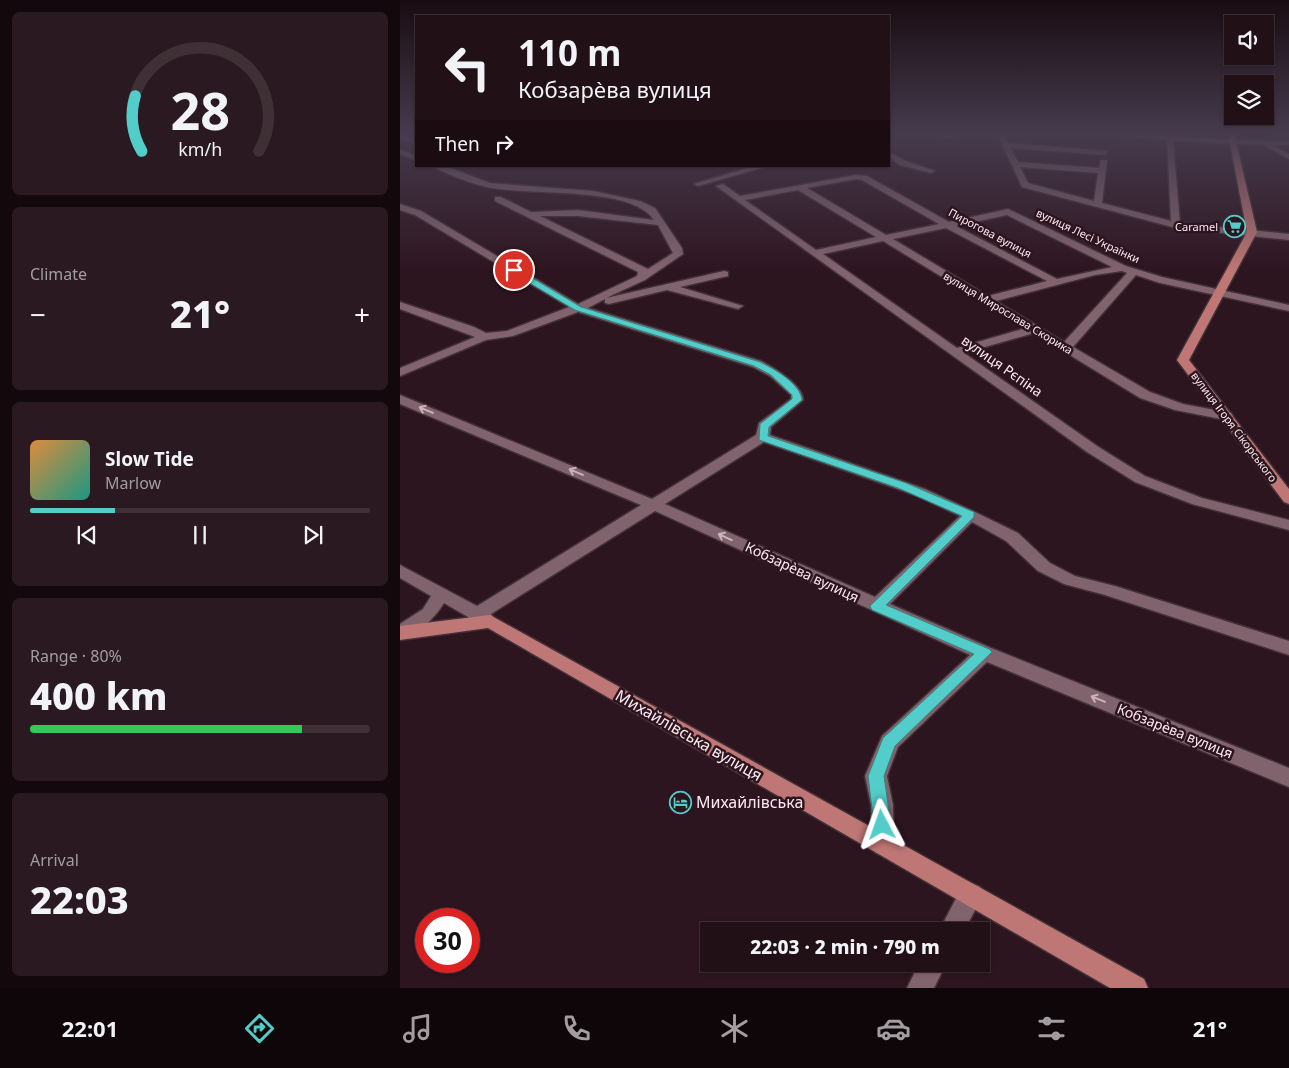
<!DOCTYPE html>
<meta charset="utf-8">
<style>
body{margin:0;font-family:"Noto Sans",sans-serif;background:#2a1920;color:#f1f3f6;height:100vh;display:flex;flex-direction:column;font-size:19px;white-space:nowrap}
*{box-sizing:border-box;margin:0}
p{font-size:16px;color:#a29da1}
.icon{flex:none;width:28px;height:28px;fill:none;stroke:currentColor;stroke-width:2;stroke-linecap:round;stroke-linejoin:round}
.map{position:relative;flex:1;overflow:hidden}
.sheet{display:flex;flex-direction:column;gap:12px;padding:12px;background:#13090d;width:400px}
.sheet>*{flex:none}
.hud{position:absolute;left:15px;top:15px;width:475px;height:152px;border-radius:0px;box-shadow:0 1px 4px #0004,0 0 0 1px #3f3036;background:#221017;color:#f1f3f6;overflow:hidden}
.buttons{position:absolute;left:824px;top:15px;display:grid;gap:10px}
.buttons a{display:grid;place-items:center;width:50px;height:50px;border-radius:0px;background:#221017;box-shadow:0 1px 4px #0004,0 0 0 1px #3f3036;font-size:25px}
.speed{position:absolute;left:15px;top:908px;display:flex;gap:10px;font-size:25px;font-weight:700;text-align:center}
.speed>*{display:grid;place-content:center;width:65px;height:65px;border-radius:50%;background:#221017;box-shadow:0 1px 4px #0004,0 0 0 1px #3f3036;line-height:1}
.speed .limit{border:8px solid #d22;background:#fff;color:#111}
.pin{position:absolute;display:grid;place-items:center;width:42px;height:42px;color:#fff;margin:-21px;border:2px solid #fff;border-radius:50%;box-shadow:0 1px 5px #0007}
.me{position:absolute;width:55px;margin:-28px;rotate:356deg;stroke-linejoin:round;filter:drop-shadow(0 0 4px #0008)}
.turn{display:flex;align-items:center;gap:18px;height:105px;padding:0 20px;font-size:22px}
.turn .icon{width:65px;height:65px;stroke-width:2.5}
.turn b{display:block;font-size:35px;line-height:42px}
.then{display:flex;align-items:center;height:48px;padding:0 20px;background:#0003;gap:10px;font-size:19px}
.big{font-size:38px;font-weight:800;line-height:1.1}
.sheet .card{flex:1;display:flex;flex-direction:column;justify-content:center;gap:8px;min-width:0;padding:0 18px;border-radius:8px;background:#2a1920}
.sheet .dial{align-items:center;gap:0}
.dial svg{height:130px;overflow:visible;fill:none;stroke:#3f3036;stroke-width:7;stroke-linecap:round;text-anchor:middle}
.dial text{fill:#f1f3f6;stroke:none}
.song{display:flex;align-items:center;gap:15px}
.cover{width:60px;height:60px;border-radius:8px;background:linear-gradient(135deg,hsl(30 70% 55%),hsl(170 70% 35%))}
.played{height:5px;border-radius:2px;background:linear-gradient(90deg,#53cdc9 25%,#3f3036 25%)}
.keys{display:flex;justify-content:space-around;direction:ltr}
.heat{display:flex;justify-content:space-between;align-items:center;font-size:28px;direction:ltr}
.charge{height:8px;border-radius:4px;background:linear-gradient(90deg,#34c759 80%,#3f3036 0)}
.trip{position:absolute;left:300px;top:922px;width:290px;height:50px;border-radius:0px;background:#221017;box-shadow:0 1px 4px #0004,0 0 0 1px #3f3036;font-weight:800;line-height:50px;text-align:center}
.tabs{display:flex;height:80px;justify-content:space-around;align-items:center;background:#0e0609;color:#a29da1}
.tabs .icon{width:35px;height:35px}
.tabs .on{color:#53cdc9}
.tabs b{font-size:22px;color:#f1f3f6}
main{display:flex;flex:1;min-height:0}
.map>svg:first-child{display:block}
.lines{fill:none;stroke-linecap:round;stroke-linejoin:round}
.river{fill:#696195;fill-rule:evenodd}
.minor-casing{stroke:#423037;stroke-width:3}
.major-casing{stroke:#423037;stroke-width:3}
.minor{fill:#81636e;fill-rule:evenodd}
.major{fill:#bf7775;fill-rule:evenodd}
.oneway{stroke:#cab3bb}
.route{fill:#53cdc9;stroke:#368583}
.labels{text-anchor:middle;stroke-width:5;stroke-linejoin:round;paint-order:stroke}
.far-poi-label{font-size:11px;fill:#fbe9ef;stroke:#2d151f;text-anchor:end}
.far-street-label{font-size:11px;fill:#fbe9ef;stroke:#2d151f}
.street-label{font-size:14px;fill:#fbe9ef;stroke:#2d151f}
.near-street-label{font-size:16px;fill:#fbe9ef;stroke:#2d151f}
.near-poi-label{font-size:16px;fill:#fbe9ef;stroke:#2d151f;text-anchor:start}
</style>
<main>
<section class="sheet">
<div class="card dial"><svg viewBox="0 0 100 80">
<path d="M14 69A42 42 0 1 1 86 69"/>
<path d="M14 69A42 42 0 0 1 10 35" stroke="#53cdc9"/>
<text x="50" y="56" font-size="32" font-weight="700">28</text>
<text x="50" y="72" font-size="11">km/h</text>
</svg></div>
<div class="card"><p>Climate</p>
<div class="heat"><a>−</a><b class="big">21°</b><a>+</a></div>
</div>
<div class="card">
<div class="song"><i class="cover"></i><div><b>Slow Tide</b><p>Marlow</p></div></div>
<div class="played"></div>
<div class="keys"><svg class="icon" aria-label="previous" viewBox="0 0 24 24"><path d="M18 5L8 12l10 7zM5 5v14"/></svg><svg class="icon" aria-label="pause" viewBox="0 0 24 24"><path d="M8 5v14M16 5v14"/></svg><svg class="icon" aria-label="next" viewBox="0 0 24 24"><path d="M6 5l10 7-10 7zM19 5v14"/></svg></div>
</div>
<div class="card"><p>Range · 80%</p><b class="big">400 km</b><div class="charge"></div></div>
<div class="card"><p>Arrival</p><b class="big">22:03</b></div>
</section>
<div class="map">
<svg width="889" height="988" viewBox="0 0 889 988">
<rect width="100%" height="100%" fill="#2d151f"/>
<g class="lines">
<!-- river -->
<polygon class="river" points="0,133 16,138 16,144 0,139"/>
<defs>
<g id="minor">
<polygon points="525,133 571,133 545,138"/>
<path d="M 597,133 L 604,133 L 608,143 L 708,151 L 705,155 L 611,148 L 618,162 L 699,168 L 701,160 L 707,160 L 702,203 L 771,221 L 767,140 L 689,133 C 756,133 822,141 889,141 L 889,145 L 873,145 L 889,154 L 889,159 L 863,145 L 773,141 L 780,223 L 889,234 L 889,240 L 776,228 L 622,187 ZM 620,167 L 698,173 L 694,201 L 628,183 Z"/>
<polygon points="0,150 16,156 16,160 0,154"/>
<polygon points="489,152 506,161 535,171 531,173 500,165 489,157"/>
<path d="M 33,166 L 45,166 L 90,183 L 193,191 L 240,201 L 255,208 L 282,248 L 283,254 L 245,280 L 206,298 L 324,271 L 328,272 L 328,276 L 280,287 L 343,306 L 338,309 L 267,290 L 209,304 L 205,303 L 205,299 L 188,308 L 361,361 C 374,368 403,385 403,400 L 371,427 L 370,435 L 525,489 L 575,512 L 618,533 L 650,563 L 675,576 L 715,586 L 889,641 L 889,655 L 705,595 L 664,584 L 638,571 L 606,541 L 572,522 L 490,604 L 591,648 L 889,768 L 889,787 L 587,662 L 498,747 L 487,776 L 493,805 L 494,845 L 491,852 L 483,856 L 475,852 L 472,845 L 471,805 L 465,776 L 482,736 L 570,655 L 255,511 L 91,614 L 95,619 L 92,624 L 86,625 L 80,624 L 44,603 C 34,619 18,634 0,640 L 0,624 L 23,609 L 31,596 L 0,578 L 0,565 L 77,606 L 241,505 L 0,404 L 0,395 L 252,499 L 356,435 L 359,423 L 391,399 L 391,395 L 370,376 L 353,367 L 178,312 L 113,336 L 86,340 L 0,376 L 0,368 L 75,337 L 0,309 L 0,302 L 74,327 L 86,333 L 107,331 L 169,307 L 15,215 L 0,210 L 0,204 L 21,211 L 178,304 L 237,276 L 238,272 L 95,201 L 95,197 L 101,197 L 131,212 L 178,210 L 254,220 C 232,185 125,196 87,187 C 73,184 45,174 33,166 ZM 140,216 L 178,216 L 258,225 L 273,253 L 248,269 ZM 364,442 L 515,495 L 560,516 L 475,597 L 265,504 Z"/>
<polygon points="354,166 368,166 298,186 294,184"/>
<path d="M 456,175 L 467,176 L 549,222 L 608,209 L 726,266 L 762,277 L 889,305 L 889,311 L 760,283 L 736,275 L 673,347 L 750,392 L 783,404 L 831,413 L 833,416 L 826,420 L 775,410 L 740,398 L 634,333 L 564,353 L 697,446 L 745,476 L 802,498 L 889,520 L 889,530 L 792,504 L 735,482 L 687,452 L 316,186 L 323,184 L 340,196 ZM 456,179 L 462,180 L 539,224 L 486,235 L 407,188 ZM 398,190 L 476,237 L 416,250 L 345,200 ZM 607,215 L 712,267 L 657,279 L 556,226 ZM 546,228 L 647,281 L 588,296 L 493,239 ZM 483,241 L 626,328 L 557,348 L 423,254 ZM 722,271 L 727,273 L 664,342 L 596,301 L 695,275 Z"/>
<polygon points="571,883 580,887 583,895 564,931 539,931 562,887"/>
<polygon points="519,964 546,964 534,988 507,988"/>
</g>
<g id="major">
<polygon points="828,133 834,133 857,232 789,360 889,489 889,504 884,502 777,360 847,232"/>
<polygon points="90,615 744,979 748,988 710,988 88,628 0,640 0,626"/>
</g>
</defs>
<!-- minor casing -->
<use href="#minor" class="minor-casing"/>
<!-- major casing -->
<use href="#major" class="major-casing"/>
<!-- minor -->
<use href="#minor" class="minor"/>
<!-- major -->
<use href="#major" class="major"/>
</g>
<!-- one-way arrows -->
<defs><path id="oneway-shaft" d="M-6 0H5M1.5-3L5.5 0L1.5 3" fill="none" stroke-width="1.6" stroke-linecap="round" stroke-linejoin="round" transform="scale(1.25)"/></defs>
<g class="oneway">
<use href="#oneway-shaft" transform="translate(26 410) rotate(-157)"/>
<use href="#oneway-shaft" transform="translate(176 472) rotate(-157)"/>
<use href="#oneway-shaft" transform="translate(325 537) rotate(-155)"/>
<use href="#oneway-shaft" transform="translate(698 699) rotate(-158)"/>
</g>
<!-- sky -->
<linearGradient id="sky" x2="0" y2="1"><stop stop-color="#190c11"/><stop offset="0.49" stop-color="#463b4d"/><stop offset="1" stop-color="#463b4d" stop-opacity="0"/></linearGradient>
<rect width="889" height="272" fill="url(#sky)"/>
<!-- route -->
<path class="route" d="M 111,269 L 117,269 L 181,307 L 360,362 C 374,369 400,383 402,400 L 369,427 L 368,436 L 506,483 L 574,512 L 574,517 L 486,605 L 589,649 L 592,652 L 495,746 L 484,776 L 491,825 L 489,831 L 482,833 L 476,831 L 474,825 L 468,776 L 483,738 L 574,654 L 472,610 L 470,606 L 562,516 L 498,488 L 359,440 L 360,424 L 392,399 L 392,395 L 371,375 L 354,366 L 175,310 L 111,272 Z"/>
<!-- icons -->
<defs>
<symbol id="supermarket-ring" viewBox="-11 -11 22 22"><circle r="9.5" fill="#2d151f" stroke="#53cdc9" stroke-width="1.5"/><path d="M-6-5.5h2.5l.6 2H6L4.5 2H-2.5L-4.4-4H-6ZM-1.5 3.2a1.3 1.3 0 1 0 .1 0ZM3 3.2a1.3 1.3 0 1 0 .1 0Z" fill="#53cdc9"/></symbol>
<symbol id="hotel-ring" viewBox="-11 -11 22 22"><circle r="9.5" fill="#2d151f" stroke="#53cdc9" stroke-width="1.5"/><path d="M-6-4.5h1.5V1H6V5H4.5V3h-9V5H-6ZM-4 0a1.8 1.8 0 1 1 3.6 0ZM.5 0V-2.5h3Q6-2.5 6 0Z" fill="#53cdc9"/></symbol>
</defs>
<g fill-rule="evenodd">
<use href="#supermarket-ring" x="822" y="214" width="25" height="25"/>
<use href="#hotel-ring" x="268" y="790" width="25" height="25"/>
</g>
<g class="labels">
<!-- far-poi labels -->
<g class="far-poi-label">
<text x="818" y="231">Caramel</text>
</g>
<!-- far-street labels -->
<g class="far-street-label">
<text transform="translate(590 233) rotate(28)" y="4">Пирогова вулиця</text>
<text transform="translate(688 236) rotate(25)" y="4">вулиця Лесі Українки</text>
<text transform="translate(608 313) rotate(31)" y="4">вулиця Мирослава Скорика</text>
<text transform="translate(834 427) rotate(53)" y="4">вулиця Ігоря Сікорського</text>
</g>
<!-- street labels -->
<g class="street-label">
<text transform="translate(602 366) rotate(35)" y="5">вулиця Рєпіна</text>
<text transform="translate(402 572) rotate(25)" y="5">Кобзарèва вулиця</text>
<text transform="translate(775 731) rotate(22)" y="5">Кобзарèва вулиця</text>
</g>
<!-- near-street labels -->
<g class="near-street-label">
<text transform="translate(289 735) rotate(30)" y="6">Михайлівська вулиця</text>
</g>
<!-- near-poi labels -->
<g class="near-poi-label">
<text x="296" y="808">Михайлівська</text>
</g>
</g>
</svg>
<div class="buttons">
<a><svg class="icon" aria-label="sound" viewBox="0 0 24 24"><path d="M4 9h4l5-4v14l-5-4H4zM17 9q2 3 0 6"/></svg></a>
<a><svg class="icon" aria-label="layers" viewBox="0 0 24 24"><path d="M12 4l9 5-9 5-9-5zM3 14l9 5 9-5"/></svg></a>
</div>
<div class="speed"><div class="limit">30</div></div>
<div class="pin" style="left:114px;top:270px;background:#d93025"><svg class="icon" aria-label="arrive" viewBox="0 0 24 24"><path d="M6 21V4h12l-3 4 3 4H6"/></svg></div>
<svg class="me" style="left:482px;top:825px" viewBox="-20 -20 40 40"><path d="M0-17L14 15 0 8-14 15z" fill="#53cdc9" stroke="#fff" stroke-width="4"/></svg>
<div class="trip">22:03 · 2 min · 790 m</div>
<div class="hud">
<div class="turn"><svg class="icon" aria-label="left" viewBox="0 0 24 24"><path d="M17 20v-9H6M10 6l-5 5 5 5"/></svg><div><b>110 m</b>Кобзарèва вулиця</div></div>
<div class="then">Then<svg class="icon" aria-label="right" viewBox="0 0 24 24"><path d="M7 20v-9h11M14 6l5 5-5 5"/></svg></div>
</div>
</div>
</main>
<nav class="tabs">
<b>22:01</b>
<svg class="icon on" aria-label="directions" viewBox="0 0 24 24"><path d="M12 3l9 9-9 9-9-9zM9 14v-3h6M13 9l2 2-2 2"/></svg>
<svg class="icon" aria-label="music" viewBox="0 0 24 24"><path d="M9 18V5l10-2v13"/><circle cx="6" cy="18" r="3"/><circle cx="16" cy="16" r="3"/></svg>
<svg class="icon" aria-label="phone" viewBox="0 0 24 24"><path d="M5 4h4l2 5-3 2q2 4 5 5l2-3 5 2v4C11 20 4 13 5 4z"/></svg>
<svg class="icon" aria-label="climate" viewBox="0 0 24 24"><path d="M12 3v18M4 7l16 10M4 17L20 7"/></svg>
<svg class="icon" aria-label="car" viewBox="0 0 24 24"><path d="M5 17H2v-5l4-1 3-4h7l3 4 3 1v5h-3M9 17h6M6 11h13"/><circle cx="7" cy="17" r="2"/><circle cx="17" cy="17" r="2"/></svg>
<svg class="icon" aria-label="filters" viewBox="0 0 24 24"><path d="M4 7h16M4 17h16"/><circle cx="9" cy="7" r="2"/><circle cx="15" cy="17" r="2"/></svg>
<b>21°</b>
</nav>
